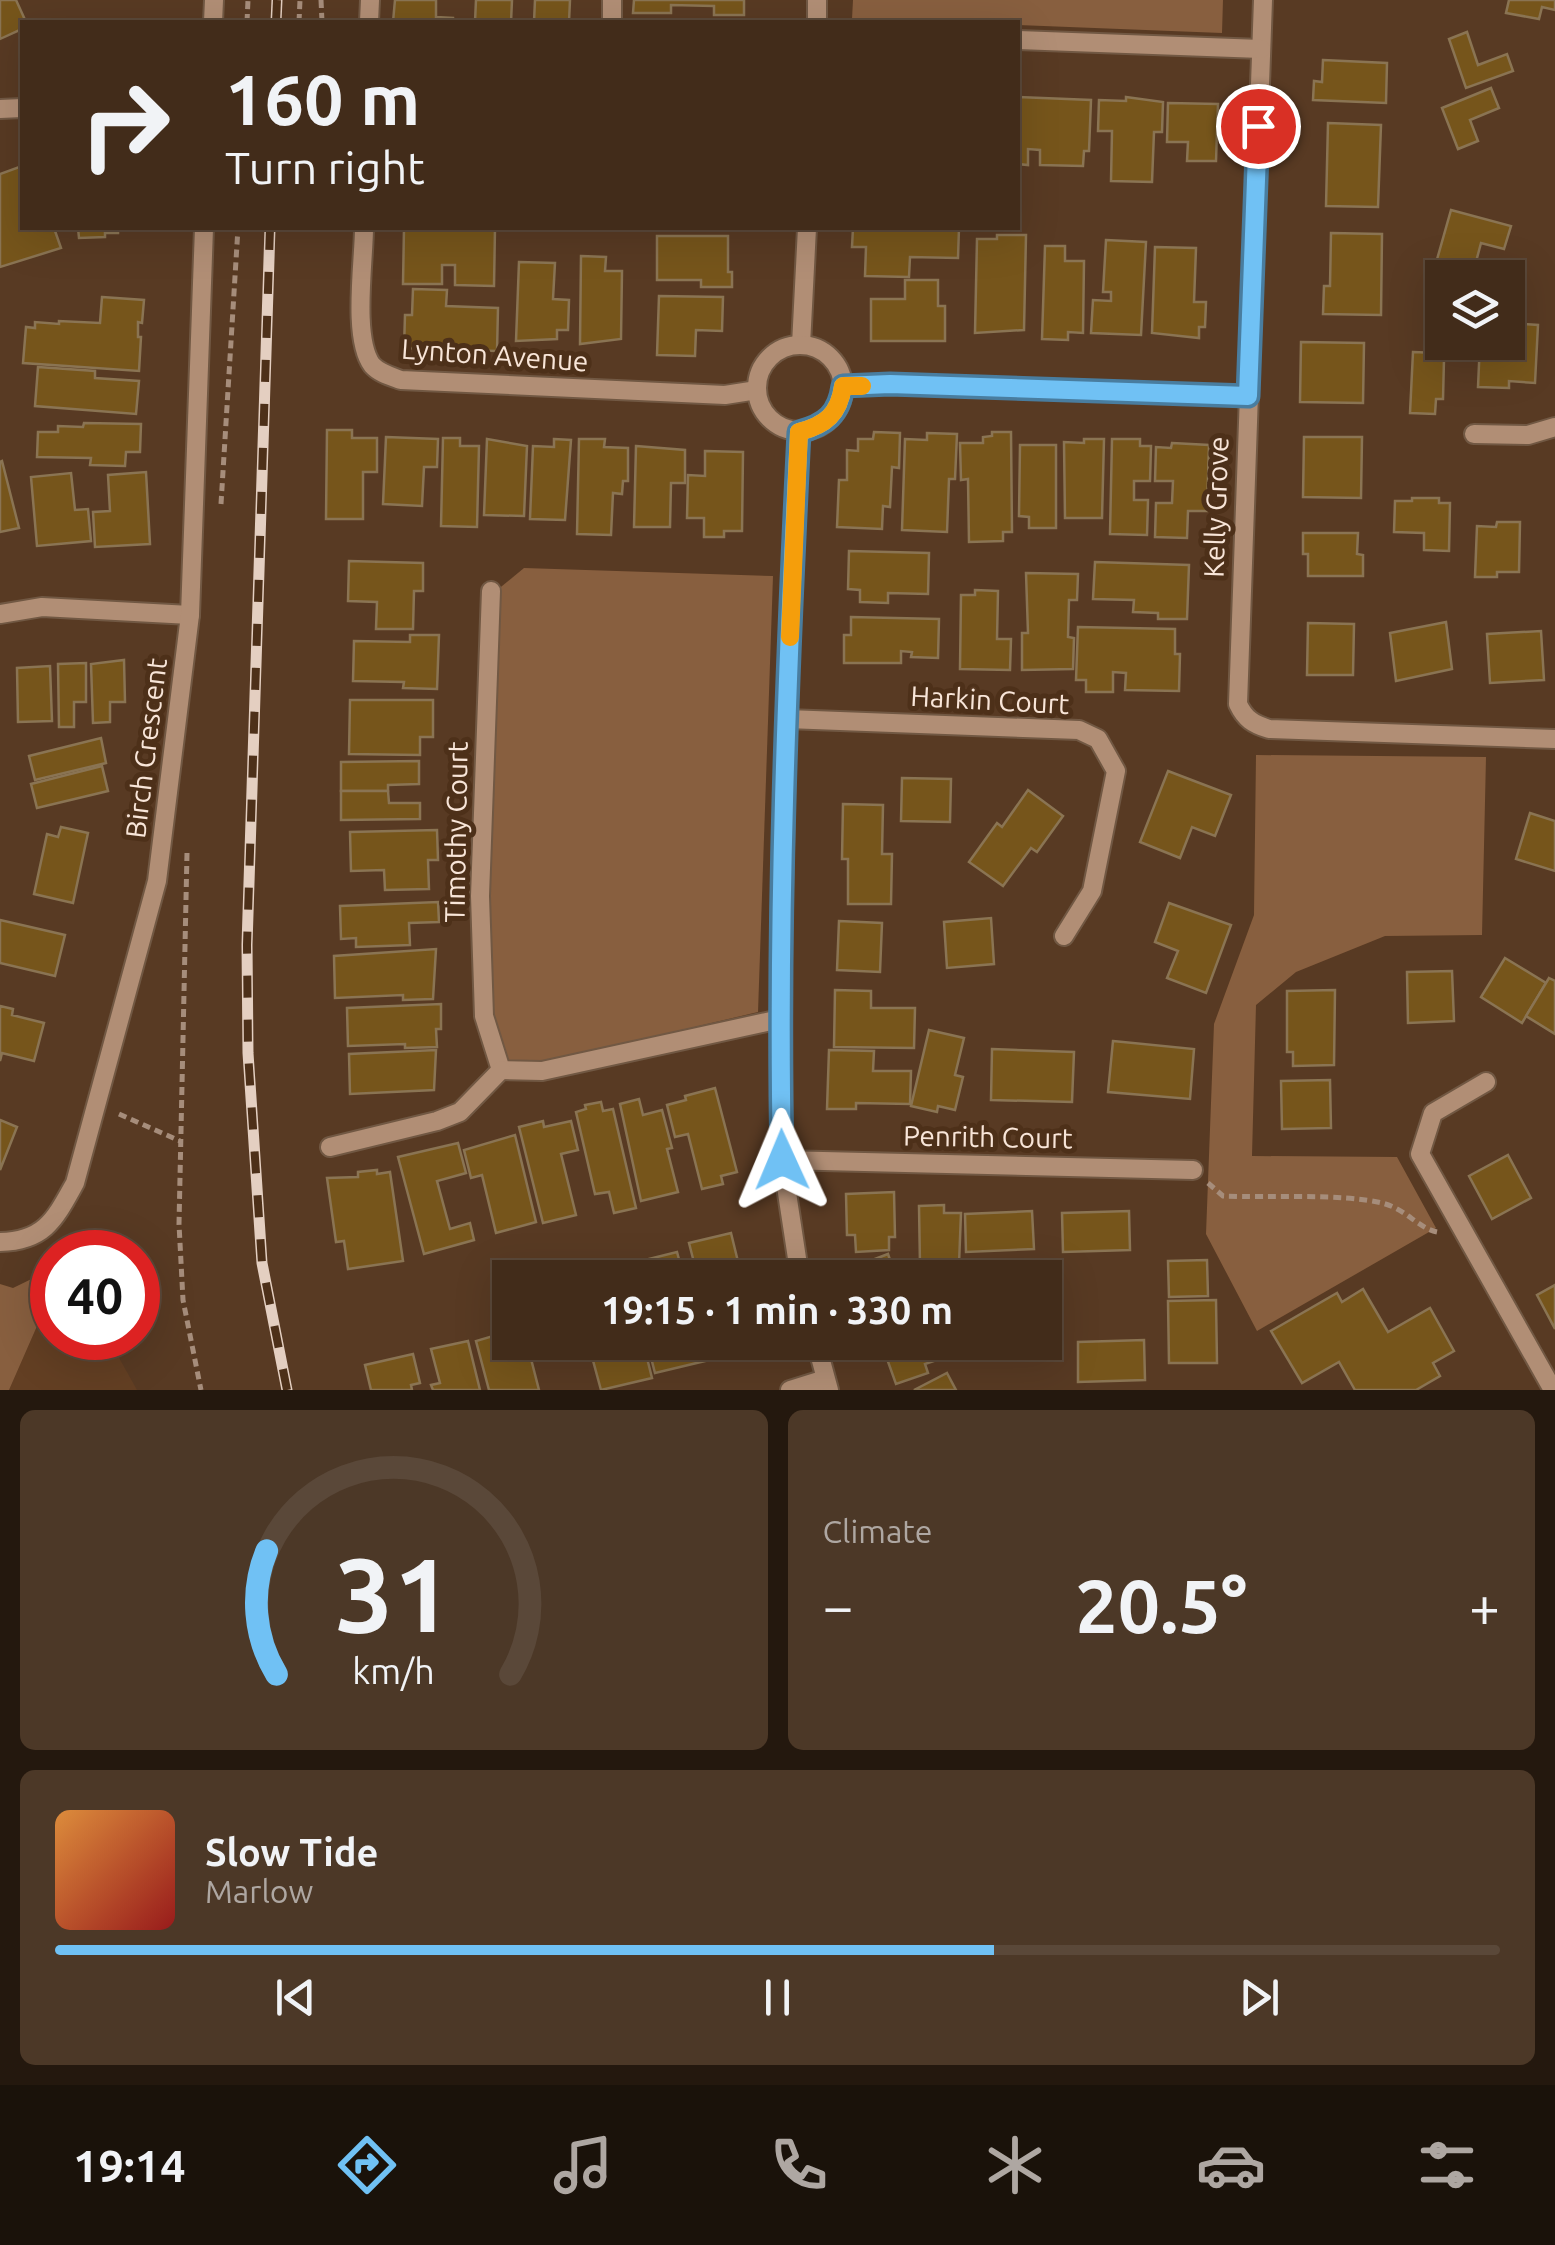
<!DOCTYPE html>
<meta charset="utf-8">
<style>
body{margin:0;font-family:Ubuntu,sans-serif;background:#4c3827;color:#f1f3f6;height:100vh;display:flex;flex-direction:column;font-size:38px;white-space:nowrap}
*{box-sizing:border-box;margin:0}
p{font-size:32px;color:#aea7a2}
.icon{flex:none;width:55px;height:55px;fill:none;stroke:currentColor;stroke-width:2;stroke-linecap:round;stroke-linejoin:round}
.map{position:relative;height:1390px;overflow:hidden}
.details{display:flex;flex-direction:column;gap:20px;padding:20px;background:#24180e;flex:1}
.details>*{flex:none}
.banner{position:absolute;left:20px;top:20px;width:1000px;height:210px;border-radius:0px;box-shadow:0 10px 40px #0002,0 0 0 2px #5a4839;background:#422c1a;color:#f1f3f6;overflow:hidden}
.tools{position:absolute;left:1425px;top:260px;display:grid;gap:20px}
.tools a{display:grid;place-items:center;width:100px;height:100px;border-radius:0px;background:#422c1a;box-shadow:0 10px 40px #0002,0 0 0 2px #5a4839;font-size:50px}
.speed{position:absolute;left:30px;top:1230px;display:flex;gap:20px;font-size:50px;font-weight:700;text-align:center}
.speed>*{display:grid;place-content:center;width:130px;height:130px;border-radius:50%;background:#422c1a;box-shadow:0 10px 40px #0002,0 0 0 2px #5a4839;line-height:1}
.speed .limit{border:15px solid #d22;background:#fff;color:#111}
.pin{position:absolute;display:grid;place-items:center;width:85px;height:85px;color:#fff;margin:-42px;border:5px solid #fff;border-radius:50%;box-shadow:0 2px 10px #0007}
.me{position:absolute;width:110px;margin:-55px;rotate:359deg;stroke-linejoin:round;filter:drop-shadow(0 0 8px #0008)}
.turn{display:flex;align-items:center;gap:35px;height:210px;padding:0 40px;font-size:45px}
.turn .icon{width:130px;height:130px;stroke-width:2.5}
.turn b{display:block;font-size:70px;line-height:85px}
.big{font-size:75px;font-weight:600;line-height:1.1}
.details .widget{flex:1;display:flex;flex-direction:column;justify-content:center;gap:15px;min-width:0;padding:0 35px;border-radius:15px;background:#4c3827}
.details .dial{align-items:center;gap:0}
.dial svg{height:260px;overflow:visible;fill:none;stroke:#5a4839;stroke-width:7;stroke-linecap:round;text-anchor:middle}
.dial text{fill:#f1f3f6;stroke:none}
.song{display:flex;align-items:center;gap:30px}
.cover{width:120px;height:120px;border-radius:15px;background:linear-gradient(135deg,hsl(30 70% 55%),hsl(0 70% 35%))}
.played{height:10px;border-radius:5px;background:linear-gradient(90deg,#70c1f4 65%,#5a4839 65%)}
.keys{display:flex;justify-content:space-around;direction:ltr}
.heat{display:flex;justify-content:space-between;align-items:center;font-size:55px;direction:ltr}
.details .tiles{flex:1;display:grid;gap:20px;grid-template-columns:1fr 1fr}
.widget:last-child{grid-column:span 2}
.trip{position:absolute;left:492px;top:1260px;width:570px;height:100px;border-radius:0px;background:#422c1a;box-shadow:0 10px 40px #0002,0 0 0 2px #5a4839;font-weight:600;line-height:100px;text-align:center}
.dock{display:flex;height:160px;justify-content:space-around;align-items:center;background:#1a120a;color:#aea7a2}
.dock .icon{width:70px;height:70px}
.dock .selected{color:#70c1f4}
.dock b{font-size:45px;color:#f1f3f6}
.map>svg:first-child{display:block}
.built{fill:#633f23}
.green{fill:#885f3f}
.building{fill:#76551b;stroke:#8a7453;stroke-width:2.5}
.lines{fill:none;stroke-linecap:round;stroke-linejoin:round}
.minor-casing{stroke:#715843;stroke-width:22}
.path{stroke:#a68d7b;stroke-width:5;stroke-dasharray:8 5;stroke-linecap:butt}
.minor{stroke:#b18e75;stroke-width:18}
.rail-casing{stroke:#e4cfc1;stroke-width:11}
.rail{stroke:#4d3019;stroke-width:8;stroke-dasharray:22;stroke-linecap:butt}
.route-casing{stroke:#497d9f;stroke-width:25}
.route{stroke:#70c1f4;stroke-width:18}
.slow{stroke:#f59e0b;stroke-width:18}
.labels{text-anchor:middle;stroke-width:10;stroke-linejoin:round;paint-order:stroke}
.street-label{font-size:28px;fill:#f8e5d8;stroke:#4d3019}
</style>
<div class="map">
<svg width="1555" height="1390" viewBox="0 0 1555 1390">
<rect width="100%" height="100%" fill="#583a23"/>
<!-- built -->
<polygon class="built" points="52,1292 52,1338 108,1338 137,1390 9,1390"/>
<!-- green -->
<g class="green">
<polygon points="853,0 1223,0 1222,33 1018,25 1018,22 852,19"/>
<polygon points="524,568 773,576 758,1012 542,1063 506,1065 492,1015 488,904 496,591"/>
<polygon points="1256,755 1486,757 1482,935 1385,936 1296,972 1256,1005 1252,1156 1397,1157 1436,1228 1257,1331 1206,1234 1214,1024 1254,915"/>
<polygon points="52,1269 52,1292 9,1390 0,1390 0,1284 13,1288"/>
</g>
<!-- building -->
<g class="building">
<polygon points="0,0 16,0 26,22 22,22 22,29 0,39"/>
<polygon points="395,0 436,0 436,17 453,18 453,22 393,22"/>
<polygon points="476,0 512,0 511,22 475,22"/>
<polygon points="535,0 570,0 569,22 534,22"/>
<polygon points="634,0 744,0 744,15 714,15 714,6 671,5 671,13 633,13"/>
<polygon points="1509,0 1555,0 1555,10 1542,7 1539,19 1506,13"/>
<polygon points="1467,32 1478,65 1507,54 1513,71 1466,88 1449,39"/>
<polygon points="1323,60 1387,63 1386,103 1313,100 1314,81 1322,82"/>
<polygon points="1491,88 1499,108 1470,120 1478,141 1458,149 1442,108"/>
<polygon points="1018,97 1091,100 1089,151 1084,151 1083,166 1040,165 1040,150 1028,149 1028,165 1018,164"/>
<polygon points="1126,97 1163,102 1162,132 1154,132 1152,182 1111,181 1112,131 1098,131 1099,100 1126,101"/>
<polygon points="1168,103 1218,104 1216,161 1187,161 1188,142 1167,142"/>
<polygon points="1328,123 1381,125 1378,207 1326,206"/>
<polygon points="22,166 22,228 54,228 61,248 0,267 0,174"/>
<polygon points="1451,210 1511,226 1504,249 1481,243 1473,273 1436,263"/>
<polygon points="78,228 118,228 118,233 105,233 105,237 79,238"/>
<polygon points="404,228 495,228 494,286 455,285 455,265 442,265 442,284 403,284"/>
<polygon points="853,228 959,228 958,258 910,257 909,277 865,276 866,247 852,247"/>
<polygon points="1331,233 1382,234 1381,315 1323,314 1324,286 1330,286"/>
<polygon points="997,235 1026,235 1024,330 975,333 977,239 997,239"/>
<polygon points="657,236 728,236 728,272 732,272 732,287 701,287 701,280 657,280"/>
<polygon points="1106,240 1146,242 1141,335 1091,333 1093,300 1111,301 1111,292 1103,292"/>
<polygon points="1045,246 1065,246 1065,261 1084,261 1083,333 1068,332 1068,340 1042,339"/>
<polygon points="1155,247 1196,248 1194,302 1206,302 1205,327 1199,327 1199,338 1152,333"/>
<polygon points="581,256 606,257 605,271 622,271 621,339 580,344"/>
<polygon points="519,262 555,263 553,299 569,300 568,330 557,330 557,339 516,341"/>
<polygon points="905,280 938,280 938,306 945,306 945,341 871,341 871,299 905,299"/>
<polygon points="413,289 447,290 446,306 498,308 497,351 404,348 405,315 412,315"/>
<polygon points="659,296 723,297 722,331 696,330 695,356 657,355"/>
<polygon points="102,297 144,300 142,323 138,322 138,337 141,337 139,371 23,363 26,327 35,328 35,322 59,324 59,321 100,323"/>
<polygon points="1508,323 1538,325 1535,383 1509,381 1509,388 1478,387 1480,342 1508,342"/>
<polygon points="1301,342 1364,343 1363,403 1300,402"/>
<polygon points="1413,352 1437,353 1437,359 1444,359 1443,399 1436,399 1435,414 1410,413"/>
<polygon points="38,367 95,371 95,378 139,381 136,414 35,406"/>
<polygon points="84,423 141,424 140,452 126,452 125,466 90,465 91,458 37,457 38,432 58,432 58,426 83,427"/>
<polygon points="327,430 352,430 352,438 377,438 377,472 363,472 363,519 326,519"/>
<polygon points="874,432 900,433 899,468 892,467 890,507 883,506 882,529 837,527 839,480 847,480 847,450 858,451 858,439 873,439"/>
<polygon points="992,432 1011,432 1012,532 1003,532 1003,541 969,542 968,479 961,480 960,443 983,443 983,437 992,436"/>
<polygon points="927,433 957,434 955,479 949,479 947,532 902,530 905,439 927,440"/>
<polygon points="386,437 438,439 437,467 424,467 422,506 383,504"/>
<polygon points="1304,437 1362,437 1361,498 1303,497"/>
<polygon points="443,438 460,438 460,446 479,446 477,527 441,526"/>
<polygon points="487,439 527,446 524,516 484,515"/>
<polygon points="554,439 571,440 565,520 530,519 533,446 554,447"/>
<polygon points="579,439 605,439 604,447 628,448 628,481 623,481 622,494 613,493 611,535 577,534"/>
<polygon points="1084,439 1104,439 1102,518 1065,518 1064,442 1084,443"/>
<polygon points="1112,439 1140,439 1140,446 1151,446 1150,481 1134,481 1134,500 1148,500 1147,535 1110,534"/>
<polygon points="1172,443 1209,445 1207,511 1188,511 1187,538 1155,537 1156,503 1172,503 1173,481 1155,481 1156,447 1171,448"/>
<polygon points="1020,445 1056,445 1056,528 1029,528 1029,517 1019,516"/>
<polygon points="636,446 685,450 685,483 671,483 670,527 634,527"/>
<polygon points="705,451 743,452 742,531 724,531 724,537 704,537 704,518 687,518 688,475 705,476"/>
<polygon points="2,461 19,528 0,532 0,462"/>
<polygon points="146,472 150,544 95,547 93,512 110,511 108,475"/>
<polygon points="71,473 75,510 88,509 91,541 37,546 31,477"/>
<polygon points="1412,498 1439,498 1439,503 1450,503 1449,551 1424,550 1424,533 1394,532 1395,501 1412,501"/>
<polygon points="1497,522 1520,522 1519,572 1497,572 1497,577 1475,577 1477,526 1496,527"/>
<polygon points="1303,533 1358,533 1357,554 1363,555 1363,576 1308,576 1308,554 1303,554"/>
<polygon points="849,551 929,553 928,594 888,593 888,603 860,602 860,590 848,589"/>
<polygon points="349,561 423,563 423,591 414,591 413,629 376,629 377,602 348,601"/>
<polygon points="1095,562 1189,565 1187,619 1158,619 1158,613 1133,612 1134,600 1093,599"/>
<polygon points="1026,573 1078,574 1077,600 1069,600 1068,637 1074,638 1073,669 1022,670 1022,633 1028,633"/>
<polygon points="975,590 998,591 997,639 1011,639 1010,670 960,669 961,595 975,595"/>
<polygon points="851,617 939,619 938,658 911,657 912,652 901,651 901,663 844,663 844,635 851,635"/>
<polygon points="1446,622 1452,669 1396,681 1390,633"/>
<polygon points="1308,623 1354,624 1353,675 1307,675"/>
<polygon points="1078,627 1175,629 1175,654 1180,654 1179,691 1125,690 1126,673 1113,672 1113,692 1086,692 1086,680 1076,680"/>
<polygon points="1541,631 1544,680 1490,683 1487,634"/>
<polygon points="410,635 439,635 437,689 403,688 404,682 353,681 354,641 410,642"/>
<polygon points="124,660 125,702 110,702 110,722 93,723 91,664"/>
<polygon points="86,663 86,702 74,702 74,727 59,727 58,664"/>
<polygon points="50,666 52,721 18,722 17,668"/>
<polygon points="350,700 433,700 433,737 420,737 420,755 349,754"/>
<polygon points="101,738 106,763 35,780 29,756"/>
<polygon points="419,761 419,784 388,785 388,791 341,791 341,762"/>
<polygon points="102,766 108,791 37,808 31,784"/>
<polygon points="1168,771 1231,795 1215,836 1192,827 1180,858 1140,842"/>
<polygon points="902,778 951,779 950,822 901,821"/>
<polygon points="1028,790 1063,816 1037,852 1031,848 1003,886 969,862 997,823 1002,827"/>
<polygon points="341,791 388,791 389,803 420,803 420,819 341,820"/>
<polygon points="843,804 883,805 882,854 892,854 891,904 848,904 848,859 842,859"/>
<polygon points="1530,813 1555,821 1555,871 1516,859"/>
<polygon points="61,827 88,833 73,903 34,894 47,834 58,837"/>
<polygon points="437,830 438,860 428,860 429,889 385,890 384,870 351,871 350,832"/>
<polygon points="438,902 439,922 409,923 410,945 356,947 356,938 341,939 340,906"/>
<polygon points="1169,903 1231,925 1206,993 1167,978 1178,951 1155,942"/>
<polygon points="991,918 994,964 947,968 944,922"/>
<polygon points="0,920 65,935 55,976 0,963"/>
<polygon points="839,921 882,923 880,972 837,970"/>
<polygon points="436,949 433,999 403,1000 403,995 335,998 334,956"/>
<polygon points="1505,958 1546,983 1522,1023 1481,997"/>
<polygon points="1452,971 1454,1021 1408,1023 1407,972"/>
<polygon points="1549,978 1555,981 1555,1034 1526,1016"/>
<polygon points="835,990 871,991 871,1008 915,1008 914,1048 834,1047"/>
<polygon points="1335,990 1334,1065 1293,1066 1293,1052 1287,1052 1287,991"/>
<polygon points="441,1004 441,1029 436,1029 437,1047 405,1048 405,1044 348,1046 347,1008"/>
<polygon points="0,1006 13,1009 12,1015 44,1023 34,1061 2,1053 0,1061"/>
<polygon points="929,1030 964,1038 955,1075 963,1077 955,1110 938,1106 937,1112 911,1106"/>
<polygon points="1113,1041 1194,1049 1190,1099 1108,1092"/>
<polygon points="992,1049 1074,1052 1072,1102 991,1100"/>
<polygon points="436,1050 434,1090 350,1094 349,1054"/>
<polygon points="829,1050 874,1051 873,1071 911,1071 910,1104 856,1103 856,1109 827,1109"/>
<polygon points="1330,1080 1331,1128 1282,1129 1281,1081"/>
<polygon points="715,1088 737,1172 721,1176 723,1184 702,1189 688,1134 675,1137 667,1105 686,1100 685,1096"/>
<polygon points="639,1099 643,1115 662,1110 672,1148 667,1149 678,1192 641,1201 620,1104"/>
<polygon points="601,1102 603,1111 613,1109 636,1208 614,1213 609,1192 595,1194 576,1112 586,1109 585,1105"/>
<polygon points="0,1120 17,1127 0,1170"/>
<polygon points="543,1121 544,1127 571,1121 578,1150 561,1154 576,1215 543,1223 519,1127"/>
<polygon points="515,1135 536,1222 496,1233 482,1175 471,1178 464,1150"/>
<polygon points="458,1143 466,1173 437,1181 450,1229 470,1223 474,1240 424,1254 398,1157"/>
<polygon points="1508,1155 1531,1198 1492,1219 1469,1176"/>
<polygon points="377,1170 377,1174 390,1172 403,1261 348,1269 344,1241 336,1242 327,1178 358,1177 358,1172"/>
<polygon points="894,1192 895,1237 889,1237 889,1250 856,1252 855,1235 847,1235 846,1194"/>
<polygon points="944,1205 944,1213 961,1213 959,1264 920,1265 919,1206"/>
<polygon points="1032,1211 1034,1249 966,1252 965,1214"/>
<polygon points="1129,1211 1130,1250 1063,1252 1062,1213"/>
<polygon points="731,1233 742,1278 698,1278 689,1243"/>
<polygon points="677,1252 684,1278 637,1278 633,1263"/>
<polygon points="888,1254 893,1269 899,1267 903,1278 858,1278 854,1267"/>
<polygon points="1207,1260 1208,1296 1169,1297 1168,1261"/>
<polygon points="623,1265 626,1278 581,1278 580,1276"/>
<polygon points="1555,1285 1555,1329 1537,1295"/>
<polygon points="1363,1289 1388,1332 1430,1308 1454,1351 1433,1363 1440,1376 1416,1390 1355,1390 1339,1362 1302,1383 1271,1331 1337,1293 1342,1302"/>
<polygon points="1216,1300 1217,1363 1169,1363 1168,1301"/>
<polygon points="510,1331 510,1342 518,1342 522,1357 530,1355 539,1390 489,1390 476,1341"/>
<polygon points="1144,1340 1145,1380 1078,1382 1078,1342"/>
<polygon points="468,1341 480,1390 433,1390 431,1385 440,1383 431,1349"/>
<polygon points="588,1342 643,1342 652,1378 601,1390"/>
<polygon points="647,1342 700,1342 705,1361 655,1373"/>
<polygon points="706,1342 749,1342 750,1346 709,1355"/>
<polygon points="878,1342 928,1342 934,1361 925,1364 928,1373 896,1384 886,1356 882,1357"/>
<polygon points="413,1354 420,1383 411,1385 412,1390 371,1390 365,1365"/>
<polygon points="947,1373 956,1390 914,1390"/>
</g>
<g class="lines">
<defs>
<g id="minor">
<path d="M 1263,0 L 1238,704 C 1245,719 1253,724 1269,729 L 1555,739"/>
<polyline points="213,22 214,0"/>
<polyline points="369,22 370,0"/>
<polyline points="612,22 612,0"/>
<polyline points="817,22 817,0"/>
<polyline points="1018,40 1261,49"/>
<polyline points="0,109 22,108"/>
<path d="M 364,228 C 364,261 352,338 372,365 C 379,373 390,376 401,380 L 725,395 L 757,390"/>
<polyline points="801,345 807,228"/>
<circle cx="800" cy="388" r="43"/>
<polyline points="843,386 890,385 1248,396"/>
<polyline points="799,431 787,719 780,1019 782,1160 800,1278"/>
<polyline points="1474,434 1528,435 1555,427"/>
<polyline points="491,591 480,896 484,1016 501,1070 542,1071 780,1019"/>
<polyline points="0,614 42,607 190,615"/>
<polyline points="787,719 1079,730 1098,739 1116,771 1092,891 1064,936"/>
<polyline points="1486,1082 1433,1113 1420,1154 1553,1390"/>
<polyline points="330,1147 437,1121 460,1112 501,1070"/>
<polyline points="782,1160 1193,1170"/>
<path d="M 0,1242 C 45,1241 55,1219 75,1183 L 157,881 L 190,615 L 204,228"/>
<polyline points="816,1342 829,1390"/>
<polyline points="790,1390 825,1379"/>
</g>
</defs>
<!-- minor casing -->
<use href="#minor" class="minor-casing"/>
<!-- path -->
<g class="path">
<polyline points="321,0 322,22"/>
<polyline points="247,22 248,0"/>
<polyline points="299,22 300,0"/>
<polyline points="221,504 238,228"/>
<polyline points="187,853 179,1224 183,1300 201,1390"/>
<polyline points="119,1114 180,1141"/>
<path d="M 1208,1183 L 1223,1196 C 1268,1198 1340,1193 1382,1203 C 1406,1209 1418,1228 1437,1232"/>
</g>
<!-- minor -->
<use href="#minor" class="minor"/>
<defs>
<g id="rail">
<polyline points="276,22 277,0"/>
<polyline points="270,228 247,945 248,1053 262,1263 287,1390"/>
</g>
</defs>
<!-- rail casing -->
<use href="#rail" class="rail-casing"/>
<!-- rail -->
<use href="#rail" class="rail"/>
</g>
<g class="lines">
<defs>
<path id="route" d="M 782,1160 C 777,917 787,674 799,432 C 826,425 839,414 843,386 L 890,384 L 1248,396 L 1258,126"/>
</defs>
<!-- route casing -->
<use href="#route" class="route-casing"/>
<!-- route -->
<use href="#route" class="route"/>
<!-- slow -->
<path class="slow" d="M 790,637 L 799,432 C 826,425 839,414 843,386 L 862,386"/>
</g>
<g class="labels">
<!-- street labels -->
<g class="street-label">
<text transform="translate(495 355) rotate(4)" y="10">Lynton Avenue</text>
<text transform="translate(1216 507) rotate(-88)" y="10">Kelly Grove</text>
<text transform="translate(990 700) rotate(3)" y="10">Harkin Court</text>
<text transform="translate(146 748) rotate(-83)" y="10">Birch Crescent</text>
<text transform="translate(456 832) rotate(-89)" y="10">Timothy Court</text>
<text transform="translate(988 1137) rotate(1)" y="10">Penrith Court</text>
</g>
</g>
</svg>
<div class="tools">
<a><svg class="icon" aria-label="layers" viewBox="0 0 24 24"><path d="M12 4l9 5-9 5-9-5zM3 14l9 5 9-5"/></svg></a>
</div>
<div class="speed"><div class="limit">40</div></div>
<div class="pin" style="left:1258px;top:126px;background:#d93025"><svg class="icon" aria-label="arrive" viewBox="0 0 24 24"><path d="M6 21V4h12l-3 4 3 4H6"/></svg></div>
<svg class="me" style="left:782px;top:1160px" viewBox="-20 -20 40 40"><path d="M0-17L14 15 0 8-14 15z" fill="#70c1f4" stroke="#fff" stroke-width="4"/></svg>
<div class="trip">19:15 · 1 min · 330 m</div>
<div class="banner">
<div class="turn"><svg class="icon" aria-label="right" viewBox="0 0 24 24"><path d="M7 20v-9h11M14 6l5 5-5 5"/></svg><div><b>160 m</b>Turn right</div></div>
</div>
</div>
<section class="details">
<div class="tiles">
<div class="widget dial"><svg viewBox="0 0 100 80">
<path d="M14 69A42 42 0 1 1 86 69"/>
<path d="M14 69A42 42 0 0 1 11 31" stroke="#70c1f4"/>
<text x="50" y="56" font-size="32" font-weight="700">31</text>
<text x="50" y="72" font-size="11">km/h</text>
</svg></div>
<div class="widget"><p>Climate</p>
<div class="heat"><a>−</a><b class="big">20.5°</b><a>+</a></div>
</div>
<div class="widget">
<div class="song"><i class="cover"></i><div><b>Slow Tide</b><p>Marlow</p></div></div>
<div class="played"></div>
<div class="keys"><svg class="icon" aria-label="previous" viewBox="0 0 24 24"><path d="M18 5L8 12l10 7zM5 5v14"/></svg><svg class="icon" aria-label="pause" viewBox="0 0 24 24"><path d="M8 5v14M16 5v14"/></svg><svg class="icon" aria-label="next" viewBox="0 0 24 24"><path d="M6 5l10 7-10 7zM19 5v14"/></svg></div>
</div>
</div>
</section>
<nav class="dock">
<b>19:14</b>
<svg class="icon selected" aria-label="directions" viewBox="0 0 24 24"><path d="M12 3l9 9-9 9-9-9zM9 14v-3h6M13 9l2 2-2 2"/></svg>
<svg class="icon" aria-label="music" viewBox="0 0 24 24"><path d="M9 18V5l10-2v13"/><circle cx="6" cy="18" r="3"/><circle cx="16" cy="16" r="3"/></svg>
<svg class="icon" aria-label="phone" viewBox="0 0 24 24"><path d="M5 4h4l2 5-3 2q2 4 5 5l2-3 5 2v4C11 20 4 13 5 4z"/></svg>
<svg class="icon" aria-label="climate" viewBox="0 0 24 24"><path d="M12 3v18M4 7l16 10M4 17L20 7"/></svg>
<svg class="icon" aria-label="car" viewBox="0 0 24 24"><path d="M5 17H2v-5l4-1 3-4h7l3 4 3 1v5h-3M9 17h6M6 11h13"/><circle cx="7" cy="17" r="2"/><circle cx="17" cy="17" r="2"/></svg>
<svg class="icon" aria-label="filters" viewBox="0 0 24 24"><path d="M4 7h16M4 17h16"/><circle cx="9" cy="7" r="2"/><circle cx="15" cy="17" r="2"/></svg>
</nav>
